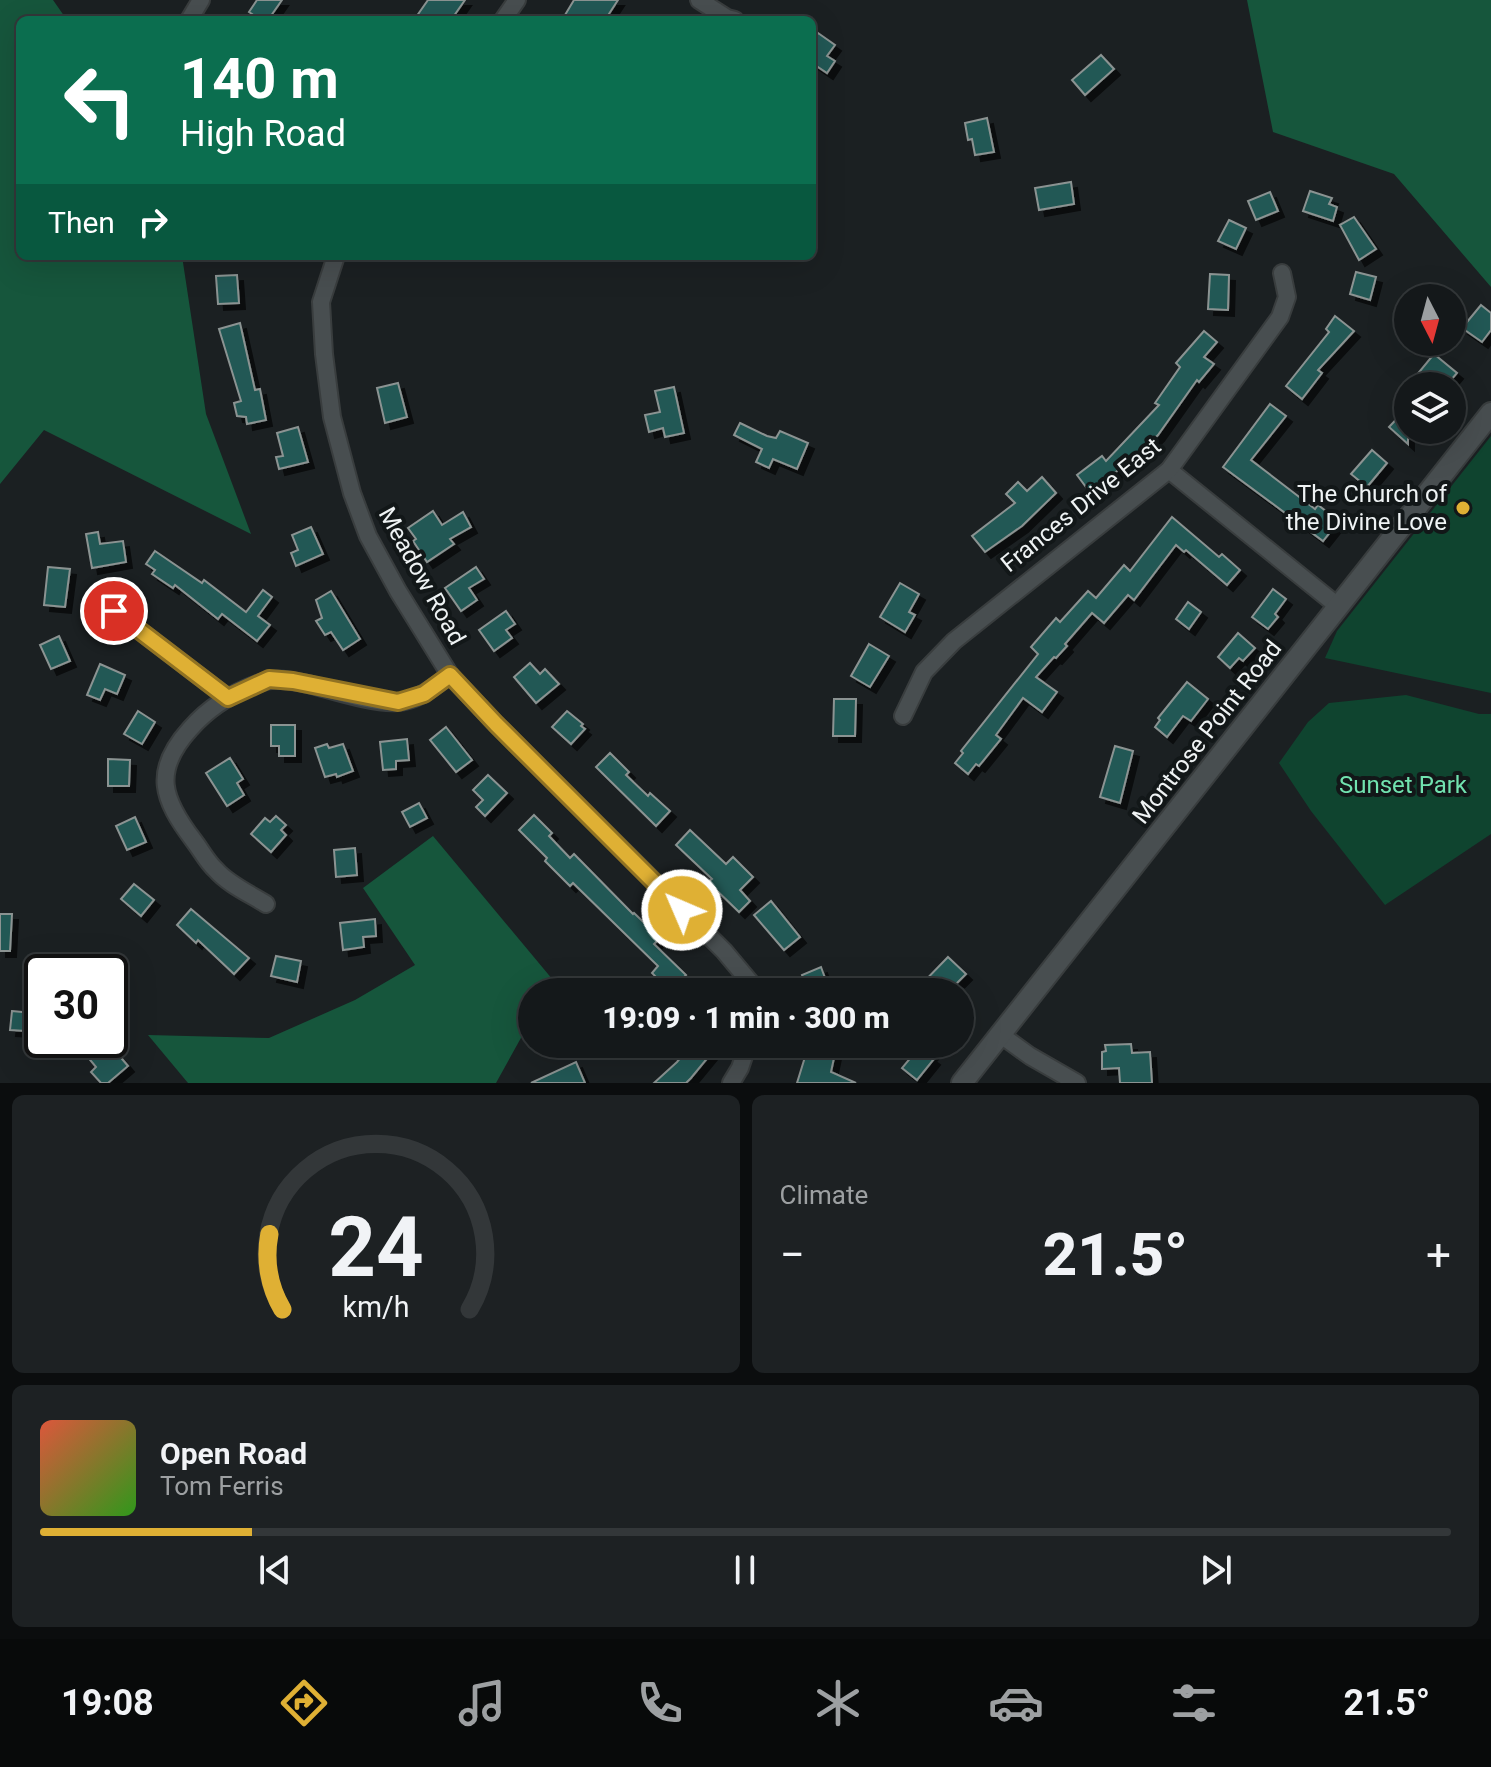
<!DOCTYPE html>
<meta charset="utf-8">
<style>
body{margin:0;font-family:Roboto,sans-serif;background:#1d2123;color:#f1f3f6;height:100vh;display:flex;flex-direction:column;font-size:30px;white-space:nowrap}
*{box-sizing:border-box;margin:0}
p{font-size:26px;color:#9da0a2}
.icon{flex:none;width:44px;height:44px;fill:none;stroke:currentColor;stroke-width:2;stroke-linecap:round;stroke-linejoin:round}
.map{position:relative;height:1083px;overflow:hidden}
.panel{display:flex;flex-direction:column;gap:12px;padding:12px;background:#0b0d0e;flex:1}
.panel>*{flex:none}
.banner{position:absolute;left:16px;top:16px;width:800px;height:244px;border-radius:12px;box-shadow:0 8px 32px #0002,0 0 0 2px #333739;background:#0b6e4f;color:#fff;overflow:hidden}
.needle{width:52px;rotate:174deg}
.fabs{position:absolute;left:1394px;top:284px;display:grid;gap:16px}
.fabs a{display:grid;place-items:center;width:72px;height:72px;border-radius:50%;background:#14181a;box-shadow:0 8px 32px #0002,0 0 0 2px #333739;font-size:40px}
.speed{position:absolute;left:24px;top:954px;display:flex;gap:16px;font-size:40px;font-weight:700;text-align:center}
.speed>*{display:grid;place-content:center;width:104px;height:104px;border-radius:50%;background:#14181a;box-shadow:0 8px 32px #0002,0 0 0 2px #333739;line-height:1}
.speed .limit{border:4px solid #111;border-radius:12px;background:#fff;color:#111}
.pin{position:absolute;display:grid;place-items:center;width:68px;height:68px;color:#fff;margin:-34px;border:4px solid #fff;border-radius:50%;box-shadow:0 2px 8px #0007}
.me{position:absolute;width:88px;margin:-44px;rotate:315deg;stroke-linejoin:round;filter:drop-shadow(0 0 6px #0008)}
.turn{display:flex;align-items:center;gap:28px;height:168px;padding:0 32px;font-size:36px}
.turn .icon{width:104px;height:104px;stroke-width:2.5}
.turn b{display:block;font-size:56px;line-height:68px}
.then{display:flex;align-items:center;height:76px;padding:0 32px;background:#0003;gap:16px;font-size:30px}
.big{font-size:60px;font-weight:800;line-height:1.1}
.panel .tile{flex:1;display:flex;flex-direction:column;justify-content:center;gap:12px;min-width:0;padding:0 28px;border-radius:12px;background:#1d2123}
.panel .dial{align-items:center;gap:0}
.dial svg{height:208px;overflow:visible;fill:none;stroke:#333739;stroke-width:7;stroke-linecap:round;text-anchor:middle}
.dial text{fill:#f1f3f6;stroke:none}
.song{display:flex;align-items:center;gap:24px}
.cover{width:96px;height:96px;border-radius:12px;background:linear-gradient(135deg,hsl(10 70% 55%),hsl(110 70% 35%))}
.played{height:8px;border-radius:4px;background:linear-gradient(90deg,#dfb034 15%,#333739 15%)}
.keys{display:flex;justify-content:space-around;direction:ltr}
.heat{display:flex;justify-content:space-between;align-items:center;font-size:44px;direction:ltr}
.panel .tiles{flex:1;display:grid;gap:12px;grid-template-columns:1fr 1fr}
.tile:last-child{grid-column:span 2}
.trip{position:absolute;left:518px;top:978px;width:456px;height:80px;border-radius:40px;background:#14181a;box-shadow:0 8px 32px #0002,0 0 0 2px #333739;font-weight:800;line-height:80px;text-align:center}
.dock{display:flex;height:128px;justify-content:space-around;align-items:center;background:#080a0a;color:#9da0a2}
.dock .icon{width:56px;height:56px}
.dock .active{color:#dfb034}
.dock b{font-size:36px;color:#f1f3f6}
.map>svg:first-child{display:block}
.green{fill:#0f442f}
.forest{fill:#16563c}
.building{fill:#215854;stroke:#8b9392;stroke-width:2;filter:url(#shadow)}
.lines{fill:none;stroke-linecap:round;stroke-linejoin:round}
.minor-casing{stroke:#393d3e;stroke-width:20}
.tertiary-casing{stroke:#393d3e;stroke-width:24}
.minor{stroke:#484e50;stroke-width:16}
.tertiary{stroke:#484e50;stroke-width:20}
.route-casing{stroke:#917222;stroke-width:20}
.route{stroke:#dfb034;stroke-width:14}
.poi-dot{fill:#dfb034;stroke:#121718;stroke-width:3}
.labels{text-anchor:middle;stroke-width:8;stroke-linejoin:round;paint-order:stroke}
.poi-label{font-size:24px;fill:#eff3f4;stroke:#121718;text-anchor:end}
.street-label{font-size:24px;fill:#eff3f4;stroke:#121718}
.park-label{font-size:24px;fill:#71e2af;stroke:#121718}
</style>
<div class="map">
<svg width="1491" height="1083" viewBox="0 0 1491 1083">
<defs>
<filter id="shadow"><feDropShadow dx="6" dy="6" stdDeviation="0" flood-color="#0009"/></filter>
</defs>
<rect width="100%" height="100%" fill="#1b2022"/>
<!-- green -->
<g class="green">
<polygon points="1491,436 1491,693 1325,658 1337,631"/>
<polygon points="1406,695 1479,714 1491,714 1491,834 1385,905 1311,811 1279,763 1308,722 1329,703"/>
</g>
<!-- forest -->
<g class="forest">
<polygon points="0,0 53,0 67,20 20,20 20,256 182,256 206,414 251,534 44,430 0,484"/>
<polygon points="1247,0 1491,0 1491,287 1394,174 1273,132"/>
<polygon points="433,836 553,980 546,992 532,992 532,1018 496,1083 188,1083 148,1035 269,1038 355,1000 415,965 363,888"/>
</g>
<!-- building -->
<g class="building">
<polygon points="257,0 282,0 268,20 248,20 252,14 249,12"/>
<polygon points="428,0 465,0 451,20 414,20"/>
<polygon points="574,0 618,0 605,20 562,20"/>
<polygon points="818,33 835,45 827,56 835,61 827,73 812,63 812,42"/>
<polygon points="1101,55 1114,69 1085,95 1072,80"/>
<polygon points="987,118 994,152 975,155 972,139 968,140 965,123"/>
<polygon points="1071,182 1074,204 1039,210 1035,188"/>
<polygon points="1310,191 1332,198 1329,204 1337,207 1333,221 1303,211"/>
<polygon points="1270,192 1278,211 1256,220 1248,201"/>
<polygon points="1354,217 1376,249 1359,260 1340,225"/>
<polygon points="1229,220 1246,228 1236,249 1218,241"/>
<polygon points="1356,272 1376,277 1370,300 1350,294"/>
<polygon points="1210,274 1229,275 1228,310 1208,309"/>
<polygon points="237,275 239,303 218,304 216,276"/>
<polygon points="1481,305 1491,313 1491,330 1482,342 1462,328"/>
<polygon points="1335,316 1354,331 1318,370 1322,373 1302,399 1286,386 1329,332 1326,329"/>
<polygon points="240,323 255,390 260,389 266,420 247,424 246,417 237,416 234,403 241,401 219,329"/>
<polygon points="1204,331 1217,342 1204,357 1214,364 1199,382 1197,380 1158,435 1144,448 1146,450 1130,467 1127,464 1089,491 1077,475 1102,456 1106,461 1159,405 1155,403 1180,367 1176,363"/>
<polygon points="1434,354 1457,373 1446,386 1426,386 1415,377"/>
<polygon points="398,383 407,417 385,423 377,388"/>
<polygon points="674,387 684,433 665,437 663,428 649,432 645,415 660,412 655,391"/>
<polygon points="1270,404 1286,416 1251,460 1315,509 1318,505 1339,521 1323,541 1223,467"/>
<polygon points="1408,407 1408,444 1389,427"/>
<polygon points="740,423 767,436 776,438 780,431 808,443 797,469 773,459 769,468 756,462 762,449 734,435"/>
<polygon points="298,427 308,462 279,469 276,457 283,456 277,433"/>
<polygon points="1372,450 1387,463 1367,487 1351,474"/>
<polygon points="1042,477 1056,493 1022,526 985,552 972,536 1015,503 1006,494 1018,482 1027,491"/>
<polygon points="433,511 442,525 463,512 471,527 450,539 454,544 427,562 413,541 416,539 408,528"/>
<polygon points="1172,517 1219,557 1222,554 1240,570 1227,585 1186,550 1184,552 1176,545 1134,600 1128,595 1104,623 1092,613 1065,644 1067,646 1056,658 1054,657 1036,677 1057,692 1042,712 1023,698 996,735 1001,739 979,766 976,764 968,774 955,763 963,753 961,751 1038,654 1031,647 1056,618 1060,622 1088,591 1096,598 1124,565 1130,571"/>
<polygon points="311,527 323,554 296,566 291,553 298,550 292,535"/>
<polygon points="98,532 100,544 123,541 126,562 92,568 86,534"/>
<polygon points="155,551 202,583 204,580 246,612 263,590 272,597 258,616 270,625 257,641 222,614 218,619 175,585 173,588 152,574 155,570 146,564"/>
<polygon points="48,567 70,569 65,607 44,605"/>
<polygon points="476,567 484,579 469,588 477,600 461,611 445,588"/>
<polygon points="900,583 919,594 909,612 915,615 905,632 880,617"/>
<polygon points="1273,589 1286,599 1275,614 1278,617 1268,629 1252,617"/>
<polygon points="331,591 360,639 343,650 331,632 325,635 316,621 322,618 316,600"/>
<polygon points="1188,602 1201,612 1189,629 1176,619"/>
<polygon points="506,611 515,624 506,630 512,638 494,651 479,630"/>
<polygon points="1238,633 1255,648 1243,661 1239,658 1230,668 1218,657"/>
<polygon points="59,636 70,661 51,669 40,645"/>
<polygon points="869,644 889,656 870,687 851,676"/>
<polygon points="530,663 540,674 545,669 559,684 536,703 514,677"/>
<polygon points="100,664 125,675 117,694 105,689 100,700 87,695"/>
<polygon points="1187,682 1208,699 1191,721 1183,716 1167,737 1155,727 1160,720 1158,718"/>
<polygon points="834,699 856,699 855,736 833,736"/>
<polygon points="138,711 155,722 142,744 124,734"/>
<polygon points="567,711 583,724 581,726 585,729 571,744 552,727"/>
<polygon points="271,725 295,725 295,756 279,756 279,746 271,746"/>
<polygon points="446,727 472,760 456,772 430,740"/>
<polygon points="407,739 409,760 396,761 396,769 383,770 380,742"/>
<polygon points="327,744 329,748 343,744 353,771 337,777 336,774 325,777 315,748"/>
<polygon points="1115,746 1133,751 1120,803 1100,797"/>
<polygon points="610,753 629,772 626,775 648,796 650,793 670,811 656,826 596,767"/>
<polygon points="230,758 243,779 237,783 244,795 227,806 206,773"/>
<polygon points="108,759 130,760 129,786 108,786"/>
<polygon points="488,775 507,793 485,816 476,807 483,800 473,790"/>
<polygon points="419,803 427,818 410,827 402,812"/>
<polygon points="534,815 552,833 549,836 570,858 574,854 633,914 634,913 660,938 654,944 686,975 670,991 652,973 658,966 573,883 570,886 545,861 547,858 519,830"/>
<polygon points="276,816 286,825 281,830 286,835 271,852 251,834 265,818 270,822"/>
<polygon points="135,817 146,842 127,850 116,826"/>
<polygon points="690,830 726,864 733,857 753,877 740,890 750,901 739,912 708,882 712,879 676,845"/>
<polygon points="355,848 357,875 336,877 334,850"/>
<polygon points="134,884 154,900 141,916 121,899"/>
<polygon points="771,901 800,937 784,950 754,915"/>
<polygon points="191,909 249,958 234,974 198,940 196,943 177,925"/>
<polygon points="0,914 12,914 10,951 0,951"/>
<polygon points="375,919 376,936 363,937 364,947 343,950 340,923"/>
<polygon points="276,956 301,961 297,982 271,976"/>
<polygon points="948,957 966,974 948,992 914,992"/>
<polygon points="821,967 830,992 808,992 802,975"/>
<polygon points="12,1011 42,1014 42,1032 10,1030"/>
<polygon points="92,1040 106,1040 128,1066 108,1083 101,1083 91,1072 96,1067 81,1049"/>
<polygon points="692,1044 709,1044 715,1049 691,1078 686,1083 654,1083 677,1062"/>
<polygon points="809,1044 837,1044 831,1072 856,1083 797,1083"/>
<polygon points="922,1044 934,1051 930,1056 934,1059 917,1080 902,1068"/>
<polygon points="1131,1044 1132,1053 1150,1052 1152,1083 1120,1083 1119,1068 1102,1069 1102,1052 1106,1051 1105,1045"/>
<polygon points="576,1062 585,1083 531,1083"/>
</g>
<g class="lines">
<defs>
<g id="minor">
<polyline points="699,0 727,18 735,20"/>
<polyline points="189,20 201,0"/>
<polyline points="503,20 517,0"/>
<polyline points="336,256 321,302 324,354 332,417 352,493 368,536 398,591 450,675 496,724 724,951 755,988 755,992"/>
<polyline points="1169,470 1339,607"/>
<polyline points="114,611 228,698"/>
<polyline points="903,716 924,672 954,641 1169,470 1280,317 1287,297 1282,273"/>
<path d="M 266,904 C 250,894 228,884 216,870 C 207,862 201,850 194,841 C 162,799 152,771 190,729 C 210,706 238,690 266,681 C 279,677 296,682 308,684 C 332,690 374,704 397,702 C 418,701 435,686 450,675"/>
<polyline points="1001,1035 1030,1056 1077,1083"/>
<polyline points="731,1083 740,1068 748,1044"/>
</g>
<polyline id="tertiary" points="962,1083 1491,413"/>
</defs>
<!-- minor casing -->
<use href="#minor" class="minor-casing"/>
<!-- tertiary casing -->
<use href="#tertiary" class="tertiary-casing"/>
<!-- minor -->
<use href="#minor" class="minor"/>
<!-- tertiary -->
<use href="#tertiary" class="tertiary"/>
</g>
<g class="lines">
<defs>
<polyline id="route" points="114,611 228,698 269,679 293,681 398,702 424,694 450,675 496,724 682,910"/>
</defs>
<!-- route casing -->
<use href="#route" class="route-casing"/>
<!-- route -->
<use href="#route" class="route"/>
</g>
<!-- markers -->
<circle class="poi-dot" cx="1463" cy="508" r="8"/>
<g class="labels">
<!-- poi labels -->
<g class="poi-label">
<text x="1447" y="502">The Church of<tspan x="1447" dy="28">the Divine Love</tspan></text>
</g>
<!-- street labels -->
<g class="street-label">
<text transform="translate(1081 505) rotate(-39)" y="8">Frances Drive East</text>
<text transform="translate(422 576) rotate(61)" y="8">Meadow Road</text>
<text transform="translate(1207 732) rotate(-52)" y="8">Montrose Point Road</text>
</g>
<!-- park labels -->
<g class="park-label">
<text x="1403" y="793">Sunset Park</text>
</g>
</g>
</svg>
<div class="fabs">
<a><svg class="needle" viewBox="-14 -14 28 28"><path d="M0-13l5 13h-10z" fill="#e53935"/><path d="M0 13l5-13h-10z" fill="#9da0a2"/></svg></a>
<a><svg class="icon" aria-label="layers" viewBox="0 0 24 24"><path d="M12 4l9 5-9 5-9-5zM3 14l9 5 9-5"/></svg></a>
</div>
<div class="speed"><div class="limit">30</div></div>
<div class="pin" style="left:114px;top:611px;background:#d93025"><svg class="icon" aria-label="arrive" viewBox="0 0 24 24"><path d="M6 21V4h12l-3 4 3 4H6"/></svg></div>
<svg class="me" style="left:682px;top:910px" viewBox="-20 -20 40 40"><circle r="17" fill="#dfb034" stroke="#fff" stroke-width="3"/><path d="M0-11L8 9 0 5-8 9z" fill="#fff"/></svg>
<div class="trip">19:09 · 1 min · 300 m</div>
<div class="banner">
<div class="turn"><svg class="icon" aria-label="left" viewBox="0 0 24 24"><path d="M17 20v-9H6M10 6l-5 5 5 5"/></svg><div><b>140 m</b>High Road</div></div>
<div class="then">Then<svg class="icon" aria-label="right" viewBox="0 0 24 24"><path d="M7 20v-9h11M14 6l5 5-5 5"/></svg></div>
</div>
</div>
<section class="panel">
<div class="tiles">
<div class="tile dial"><svg viewBox="0 0 100 80">
<path d="M14 69A42 42 0 1 1 86 69"/>
<path d="M14 69A42 42 0 0 1 9 40" stroke="#dfb034"/>
<text x="50" y="56" font-size="32" font-weight="700">24</text>
<text x="50" y="72" font-size="11">km/h</text>
</svg></div>
<div class="tile"><p>Climate</p>
<div class="heat"><a>−</a><b class="big">21.5°</b><a>+</a></div>
</div>
<div class="tile">
<div class="song"><i class="cover"></i><div><b>Open Road</b><p>Tom Ferris</p></div></div>
<div class="played"></div>
<div class="keys"><svg class="icon" aria-label="previous" viewBox="0 0 24 24"><path d="M18 5L8 12l10 7zM5 5v14"/></svg><svg class="icon" aria-label="pause" viewBox="0 0 24 24"><path d="M8 5v14M16 5v14"/></svg><svg class="icon" aria-label="next" viewBox="0 0 24 24"><path d="M6 5l10 7-10 7zM19 5v14"/></svg></div>
</div>
</div>
</section>
<nav class="dock">
<b>19:08</b>
<svg class="icon active" aria-label="directions" viewBox="0 0 24 24"><path d="M12 3l9 9-9 9-9-9zM9 14v-3h6M13 9l2 2-2 2"/></svg>
<svg class="icon" aria-label="music" viewBox="0 0 24 24"><path d="M9 18V5l10-2v13"/><circle cx="6" cy="18" r="3"/><circle cx="16" cy="16" r="3"/></svg>
<svg class="icon" aria-label="phone" viewBox="0 0 24 24"><path d="M5 4h4l2 5-3 2q2 4 5 5l2-3 5 2v4C11 20 4 13 5 4z"/></svg>
<svg class="icon" aria-label="climate" viewBox="0 0 24 24"><path d="M12 3v18M4 7l16 10M4 17L20 7"/></svg>
<svg class="icon" aria-label="car" viewBox="0 0 24 24"><path d="M5 17H2v-5l4-1 3-4h7l3 4 3 1v5h-3M9 17h6M6 11h13"/><circle cx="7" cy="17" r="2"/><circle cx="17" cy="17" r="2"/></svg>
<svg class="icon" aria-label="filters" viewBox="0 0 24 24"><path d="M4 7h16M4 17h16"/><circle cx="9" cy="7" r="2"/><circle cx="15" cy="17" r="2"/></svg>
<b>21.5°</b>
</nav>
